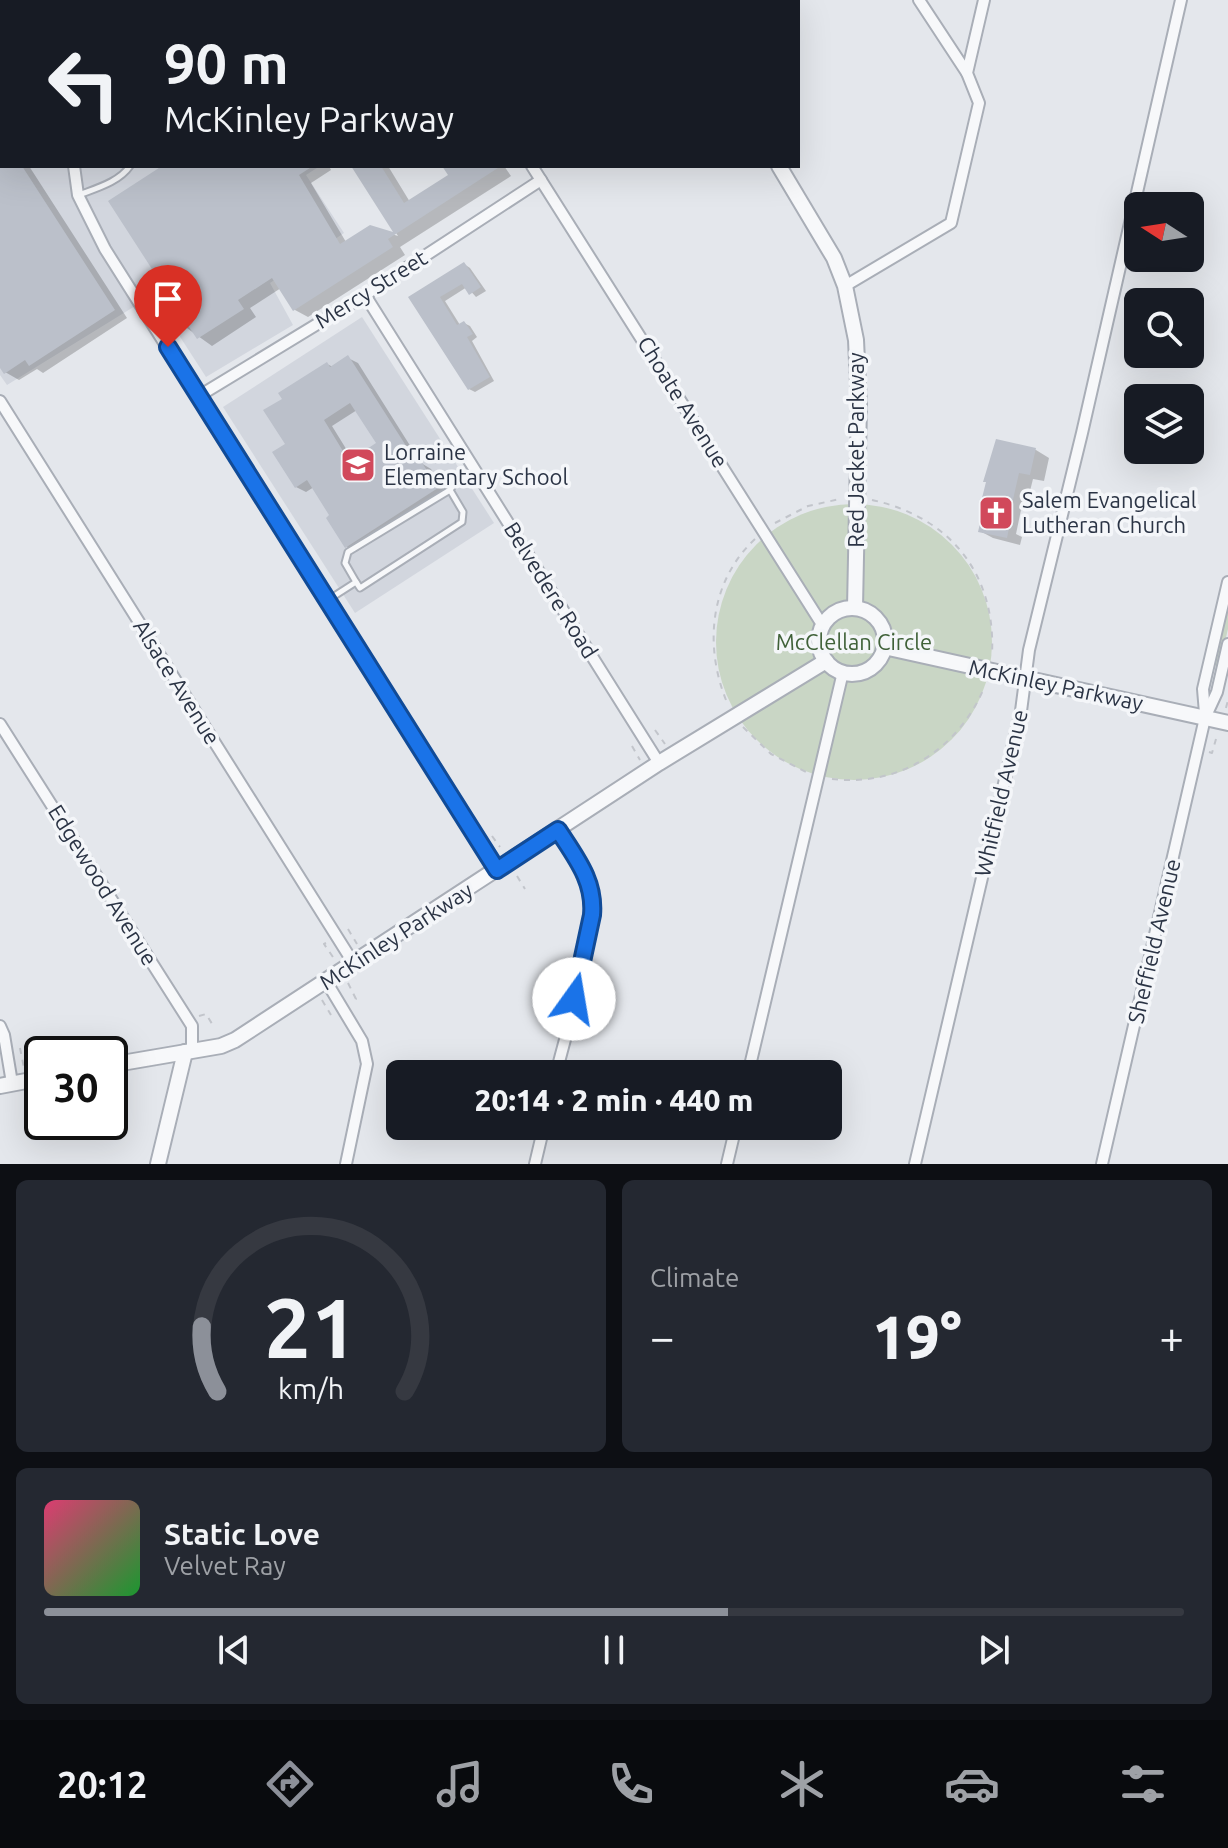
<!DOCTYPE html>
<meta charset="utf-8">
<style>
body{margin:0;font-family:Ubuntu,sans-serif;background:#242831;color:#f1f3f6;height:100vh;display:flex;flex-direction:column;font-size:30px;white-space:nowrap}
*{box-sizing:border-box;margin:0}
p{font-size:26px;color:#9ea1a6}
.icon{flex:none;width:44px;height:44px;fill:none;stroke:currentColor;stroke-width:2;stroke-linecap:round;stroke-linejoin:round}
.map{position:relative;height:1164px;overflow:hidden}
.sheet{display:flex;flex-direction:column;gap:16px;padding:16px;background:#0d0f14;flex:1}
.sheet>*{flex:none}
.banner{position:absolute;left:0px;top:0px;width:800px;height:168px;box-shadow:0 8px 32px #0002;background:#171b24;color:#f1f3f6;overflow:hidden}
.needle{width:52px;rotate:282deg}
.buttons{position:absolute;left:1124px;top:192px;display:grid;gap:16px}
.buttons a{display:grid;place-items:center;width:80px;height:80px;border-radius:12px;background:#171b24;box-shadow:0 8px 32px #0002;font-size:40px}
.speed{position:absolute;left:24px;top:1036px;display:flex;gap:16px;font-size:40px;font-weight:700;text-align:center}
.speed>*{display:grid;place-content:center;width:104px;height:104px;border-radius:50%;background:#171b24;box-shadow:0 8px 32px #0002;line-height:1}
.speed .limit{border:4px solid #111;border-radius:12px;background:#fff;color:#111}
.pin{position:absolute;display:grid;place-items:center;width:68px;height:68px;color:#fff;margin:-82px -34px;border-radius:50% 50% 50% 0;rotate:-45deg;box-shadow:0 0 8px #0007}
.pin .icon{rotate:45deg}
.me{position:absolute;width:88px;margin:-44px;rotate:13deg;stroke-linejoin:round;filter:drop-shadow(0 0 6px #0008)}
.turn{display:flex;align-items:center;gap:28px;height:168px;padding:0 32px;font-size:36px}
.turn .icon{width:104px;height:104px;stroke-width:2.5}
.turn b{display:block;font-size:56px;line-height:68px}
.big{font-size:60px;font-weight:800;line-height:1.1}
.sheet .card{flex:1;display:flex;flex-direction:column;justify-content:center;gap:12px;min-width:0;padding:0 28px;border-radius:12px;background:#242831}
.sheet .dial{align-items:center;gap:0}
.dial svg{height:208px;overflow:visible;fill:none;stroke:#363941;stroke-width:7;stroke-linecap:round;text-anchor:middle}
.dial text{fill:#f1f3f6;stroke:none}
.song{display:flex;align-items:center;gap:24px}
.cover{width:96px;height:96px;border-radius:12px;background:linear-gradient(135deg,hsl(340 70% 55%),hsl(130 70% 35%))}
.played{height:8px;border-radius:4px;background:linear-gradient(90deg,#8c9099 60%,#363941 60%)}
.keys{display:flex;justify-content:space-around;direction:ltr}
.heat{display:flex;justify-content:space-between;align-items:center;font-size:44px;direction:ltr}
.sheet .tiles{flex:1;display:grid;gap:16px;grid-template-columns:1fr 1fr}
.card:last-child{grid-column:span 2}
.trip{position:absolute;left:386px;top:1060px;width:456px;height:80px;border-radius:12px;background:#171b24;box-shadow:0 8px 32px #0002;font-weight:800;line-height:80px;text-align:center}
.dock{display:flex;height:128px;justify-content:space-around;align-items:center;background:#090b0e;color:#9ea1a6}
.dock .icon{width:56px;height:56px}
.dock .active{color:#8c9099}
.dock b{font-size:36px;color:#f1f3f6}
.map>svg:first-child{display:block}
.built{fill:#d2d6de}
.green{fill:#c9d6c5}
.shadow{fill:#0003;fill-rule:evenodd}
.building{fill:#bbc0ca;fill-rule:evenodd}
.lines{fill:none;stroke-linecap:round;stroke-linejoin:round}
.service-casing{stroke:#a9aeb7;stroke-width:9}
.minor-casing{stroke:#a9aeb7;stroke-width:14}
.tertiary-casing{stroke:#a9aeb7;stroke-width:18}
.path{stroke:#c2c5cb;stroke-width:2;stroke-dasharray:6 6;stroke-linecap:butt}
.service{stroke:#f7f8fa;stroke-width:5}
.minor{stroke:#f7f8fa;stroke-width:10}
.tertiary{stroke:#f7f8fa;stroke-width:14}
.route-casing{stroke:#114b97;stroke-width:20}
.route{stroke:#1a73e8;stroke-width:14}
.labels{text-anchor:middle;stroke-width:7;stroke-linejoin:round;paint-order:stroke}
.street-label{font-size:22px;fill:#2b3445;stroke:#f4f6f9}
.poi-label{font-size:22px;fill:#2b3445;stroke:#f4f6f9;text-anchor:start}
.park-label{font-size:22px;fill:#3f6138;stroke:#f4f6f9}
</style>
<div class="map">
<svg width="1228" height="1164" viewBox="0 0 1228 1164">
<rect width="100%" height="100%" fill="#e4e7ec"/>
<!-- built -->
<g class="built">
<polygon points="192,0 410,0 411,2 189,2"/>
<polygon points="2,124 2,166 320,166 306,175 344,233 270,283 293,325 206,377 153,295 7,385 0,375"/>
<polygon points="362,317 494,523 355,613 223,407"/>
</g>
<!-- green -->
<g class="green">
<circle cx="854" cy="642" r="138"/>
<polygon points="1228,603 1228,629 1219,666 1213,665"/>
</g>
<!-- shadow -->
<g class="shadow">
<polygon points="221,0 379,0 218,2"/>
<polygon points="457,0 495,0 497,2 459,2"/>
<polygon points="528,0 556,0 553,2"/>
<polygon points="0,35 2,38 0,70"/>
<polygon points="2,155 2,166 29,166 127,318 43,373 37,369 19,380 5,372 0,364"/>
<polygon points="157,166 329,166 331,170 311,183 346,242 370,227 398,236 354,166 388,166 410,202 451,176 445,166 504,166 511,176 400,247 405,255 308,317 295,310 281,288 250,308 256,317 212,346 184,326 173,297 160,170"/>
<polygon points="464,264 470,268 486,291 476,297 467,287 445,301 460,325 464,323 470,326 477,337 472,341 494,381 475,392 469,389 411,297"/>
<path d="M 348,358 L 358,363 L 421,463 L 431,469 L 447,494 L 356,552 L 346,546 L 332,516 L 314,487 L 306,492 L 296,487 L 287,445 L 284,399 L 327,364 L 333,367 ZM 357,410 L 379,444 L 353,460 L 332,426 Z"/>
<polygon points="997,441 1036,450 1049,458 1044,481 1033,479 1025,511 1021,510 1016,534 1022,537 1020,545 993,538 980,531"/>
</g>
<!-- building -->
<g class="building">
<polygon points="0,166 22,166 115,310 29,366 25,360 4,374 0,368"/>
<polygon points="162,166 313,166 299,175 340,244 370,225 393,232 351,166 381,166 404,203 448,175 442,166 501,166 388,239 393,247 293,311 272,278 238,300 244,309 197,339 187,324 183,328 165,300 170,297 108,201"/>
<polygon points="464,262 481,287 469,295 462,284 440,297 457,325 464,321 473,334 467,337 490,377 468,390 408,297"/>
<path d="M 348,355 L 417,463 L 421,461 L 438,488 L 345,548 L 326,518 L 329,515 L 307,480 L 295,488 L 272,452 L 285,444 L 263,410 L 282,399 L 278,393 L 327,362 L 330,367 ZM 350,403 L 376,443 L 349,461 L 324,420 Z"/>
<polygon points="996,439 1036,448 1030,475 1019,473 1012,504 1008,504 1002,526 1009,528 1007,538 978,532 986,498 982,498 986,482 983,482"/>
</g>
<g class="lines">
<defs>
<g id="service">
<path d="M 79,195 C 97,188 119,182 130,166"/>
<polyline points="356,582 345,563 348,552 450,490"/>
<polyline points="328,600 356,582 360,588 462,522 463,512 450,490 454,484 476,471"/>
</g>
<g id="minor">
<polyline points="425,0 427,2"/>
<polyline points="919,0 967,73"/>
<polyline points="74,166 78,195 105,249 497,870"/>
<polyline points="532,166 823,626"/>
<polyline points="845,286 951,223 979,103 967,73 984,0"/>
<polyline points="365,295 659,763"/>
<polyline points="199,396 365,295 541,180"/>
<polyline points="0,401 354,964"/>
<polyline points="1205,713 1203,689 1228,582"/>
<polyline points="0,724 192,1026 192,1051"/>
<polyline points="326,981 362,1041 367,1064 346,1164"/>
<polyline points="0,1026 4,1035 12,1083"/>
<path d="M 556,1074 C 565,1036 600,923 591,890 C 586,868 570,849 558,830"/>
<polyline points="748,1074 843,672"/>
<polyline points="535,1164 544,1126"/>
<polyline points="727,1164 736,1126"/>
<polyline points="915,1164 1021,711 1029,650 1082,433 1181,0"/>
<polyline points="1102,1164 1205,718 1217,692 1228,644"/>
</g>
<g id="tertiary">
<polyline points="31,0 32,2"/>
<polyline points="680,0 681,2"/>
<polyline points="152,2 155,0"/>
<polyline points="0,99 2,98"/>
<polyline points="779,166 834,258 845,286 856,340 859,405 855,608"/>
<circle cx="852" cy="641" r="33"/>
<polyline points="884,647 1228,723"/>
<polyline points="110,1065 221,1046 235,1040 659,763 826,661"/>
<polyline points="0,1086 42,1078"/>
<polyline points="158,1164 185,1052"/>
</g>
</defs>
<!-- service casing -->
<use href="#service" class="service-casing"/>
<!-- minor casing -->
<use href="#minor" class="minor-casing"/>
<!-- tertiary casing -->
<use href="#tertiary" class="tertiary-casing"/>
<!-- path -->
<g class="path">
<polyline points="47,0 49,2"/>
<path d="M 872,500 C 950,517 996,574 992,654"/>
<polyline points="775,523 808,506 840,499"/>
<path d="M 726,700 C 704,645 710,581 755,539"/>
<polyline points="1226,708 1228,700"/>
<polyline points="743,727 771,754 806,772"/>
<polyline points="655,730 665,744"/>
<polyline points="632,746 640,760"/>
<polyline points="1209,752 1212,753 1216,739"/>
<path d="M 832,779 C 900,787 958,749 984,688"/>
<polyline points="492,836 500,847"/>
<polyline points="517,876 525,889"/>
<polyline points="348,929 357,944"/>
<polyline points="326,943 324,944 335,960"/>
<polyline points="348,983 356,999 352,1001"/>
<polyline points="322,1000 331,1015"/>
<polyline points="199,1016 206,1014 214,1027"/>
<polyline points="20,1048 24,1068"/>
</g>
<!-- service -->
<use href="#service" class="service"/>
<!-- minor -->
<use href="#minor" class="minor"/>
<!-- tertiary -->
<use href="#tertiary" class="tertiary"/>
</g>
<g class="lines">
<defs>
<path id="route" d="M 168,347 L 497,870 L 558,830 C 576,858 595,881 592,915 L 574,999"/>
</defs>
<!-- route casing -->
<use href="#route" class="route-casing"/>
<!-- route -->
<use href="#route" class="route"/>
</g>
<!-- icons -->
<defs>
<symbol id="school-square" viewBox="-11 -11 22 22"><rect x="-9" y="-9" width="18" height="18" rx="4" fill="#d1495b" stroke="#f4f6f9"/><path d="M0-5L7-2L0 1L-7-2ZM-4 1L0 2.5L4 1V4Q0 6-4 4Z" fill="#fff"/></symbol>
<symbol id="church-square" viewBox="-11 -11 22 22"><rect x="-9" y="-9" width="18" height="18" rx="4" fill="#d1495b" stroke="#f4f6f9"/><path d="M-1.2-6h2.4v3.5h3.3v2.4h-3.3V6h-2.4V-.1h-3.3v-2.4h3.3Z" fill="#fff"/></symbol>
</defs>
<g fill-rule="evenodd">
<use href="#school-square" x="338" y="445" width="40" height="40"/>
<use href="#church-square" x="976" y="493" width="40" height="40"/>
</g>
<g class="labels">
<!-- street labels -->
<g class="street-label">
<text transform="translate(371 289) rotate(-32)" y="8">Mercy Street</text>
<text transform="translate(683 402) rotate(58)" y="8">Choate Avenue</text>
<text transform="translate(856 450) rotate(-90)" y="8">Red Jacket Parkway</text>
<text transform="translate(551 590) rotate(58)" y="8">Belvedere Road</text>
<text transform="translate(177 682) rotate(58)" y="8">Alsace Avenue</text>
<text transform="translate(1056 685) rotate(12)" y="8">McKinley Parkway</text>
<text transform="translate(1001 793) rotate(-77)" y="8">Whitfield Avenue</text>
<text transform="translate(103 885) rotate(58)" y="8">Edgewood Avenue</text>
<text transform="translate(396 936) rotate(-33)" y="8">McKinley Parkway</text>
<text transform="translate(1154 941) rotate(-77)" y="8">Sheffield Avenue</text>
</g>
<!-- poi labels -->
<g class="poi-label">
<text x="384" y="460">Lorraine<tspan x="384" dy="25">Elementary School</tspan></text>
<text x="1022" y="508">Salem Evangelical<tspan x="1022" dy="25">Lutheran Church</tspan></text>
</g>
<!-- park labels -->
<g class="park-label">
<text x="854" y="650">McClellan Circle</text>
</g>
</g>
</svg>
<div class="buttons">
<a><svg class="needle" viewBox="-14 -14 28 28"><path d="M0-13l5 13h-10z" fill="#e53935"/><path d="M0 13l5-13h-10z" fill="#9ea1a6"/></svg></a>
<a><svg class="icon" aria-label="search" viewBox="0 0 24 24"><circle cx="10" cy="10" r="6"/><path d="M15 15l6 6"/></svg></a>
<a><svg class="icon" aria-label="layers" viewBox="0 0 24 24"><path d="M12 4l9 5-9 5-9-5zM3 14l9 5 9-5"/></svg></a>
</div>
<div class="speed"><div class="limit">30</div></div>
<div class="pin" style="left:168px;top:347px;background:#d93025"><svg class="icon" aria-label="arrive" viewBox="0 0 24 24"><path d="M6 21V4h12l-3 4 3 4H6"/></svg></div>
<svg class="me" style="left:574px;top:999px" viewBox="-20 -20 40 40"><circle r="19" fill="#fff"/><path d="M0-13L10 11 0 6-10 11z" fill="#1a73e8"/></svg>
<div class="trip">20:14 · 2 min · 440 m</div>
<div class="banner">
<div class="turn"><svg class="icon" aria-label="left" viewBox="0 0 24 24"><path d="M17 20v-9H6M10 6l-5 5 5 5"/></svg><div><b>90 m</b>McKinley Parkway</div></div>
</div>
</div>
<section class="sheet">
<div class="tiles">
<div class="card dial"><svg viewBox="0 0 100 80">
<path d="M14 69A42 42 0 1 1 86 69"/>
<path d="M14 69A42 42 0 0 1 8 44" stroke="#8c9099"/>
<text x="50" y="56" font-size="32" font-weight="700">21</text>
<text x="50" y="72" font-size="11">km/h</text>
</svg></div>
<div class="card"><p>Climate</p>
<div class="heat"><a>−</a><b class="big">19°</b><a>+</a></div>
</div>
<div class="card">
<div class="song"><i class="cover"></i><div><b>Static Love</b><p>Velvet Ray</p></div></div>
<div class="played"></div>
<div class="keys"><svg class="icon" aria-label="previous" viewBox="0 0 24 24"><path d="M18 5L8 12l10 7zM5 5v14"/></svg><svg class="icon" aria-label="pause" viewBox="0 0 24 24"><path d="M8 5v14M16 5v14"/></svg><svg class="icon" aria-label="next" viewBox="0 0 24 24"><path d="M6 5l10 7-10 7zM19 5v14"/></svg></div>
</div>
</div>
</section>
<nav class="dock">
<b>20:12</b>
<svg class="icon active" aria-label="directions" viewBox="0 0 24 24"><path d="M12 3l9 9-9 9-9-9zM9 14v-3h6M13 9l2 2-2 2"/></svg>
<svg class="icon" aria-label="music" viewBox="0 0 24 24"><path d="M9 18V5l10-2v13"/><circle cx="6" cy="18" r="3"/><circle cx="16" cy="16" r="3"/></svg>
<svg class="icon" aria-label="phone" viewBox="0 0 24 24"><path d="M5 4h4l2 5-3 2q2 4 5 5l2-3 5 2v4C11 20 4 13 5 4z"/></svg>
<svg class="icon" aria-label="climate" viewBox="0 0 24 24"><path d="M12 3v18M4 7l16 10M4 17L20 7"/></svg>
<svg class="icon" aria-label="car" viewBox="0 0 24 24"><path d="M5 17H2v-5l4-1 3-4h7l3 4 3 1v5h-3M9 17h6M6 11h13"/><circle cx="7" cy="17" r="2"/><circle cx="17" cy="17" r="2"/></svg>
<svg class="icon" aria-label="filters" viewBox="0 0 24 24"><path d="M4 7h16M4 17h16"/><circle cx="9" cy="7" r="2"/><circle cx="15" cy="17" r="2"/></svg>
</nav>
